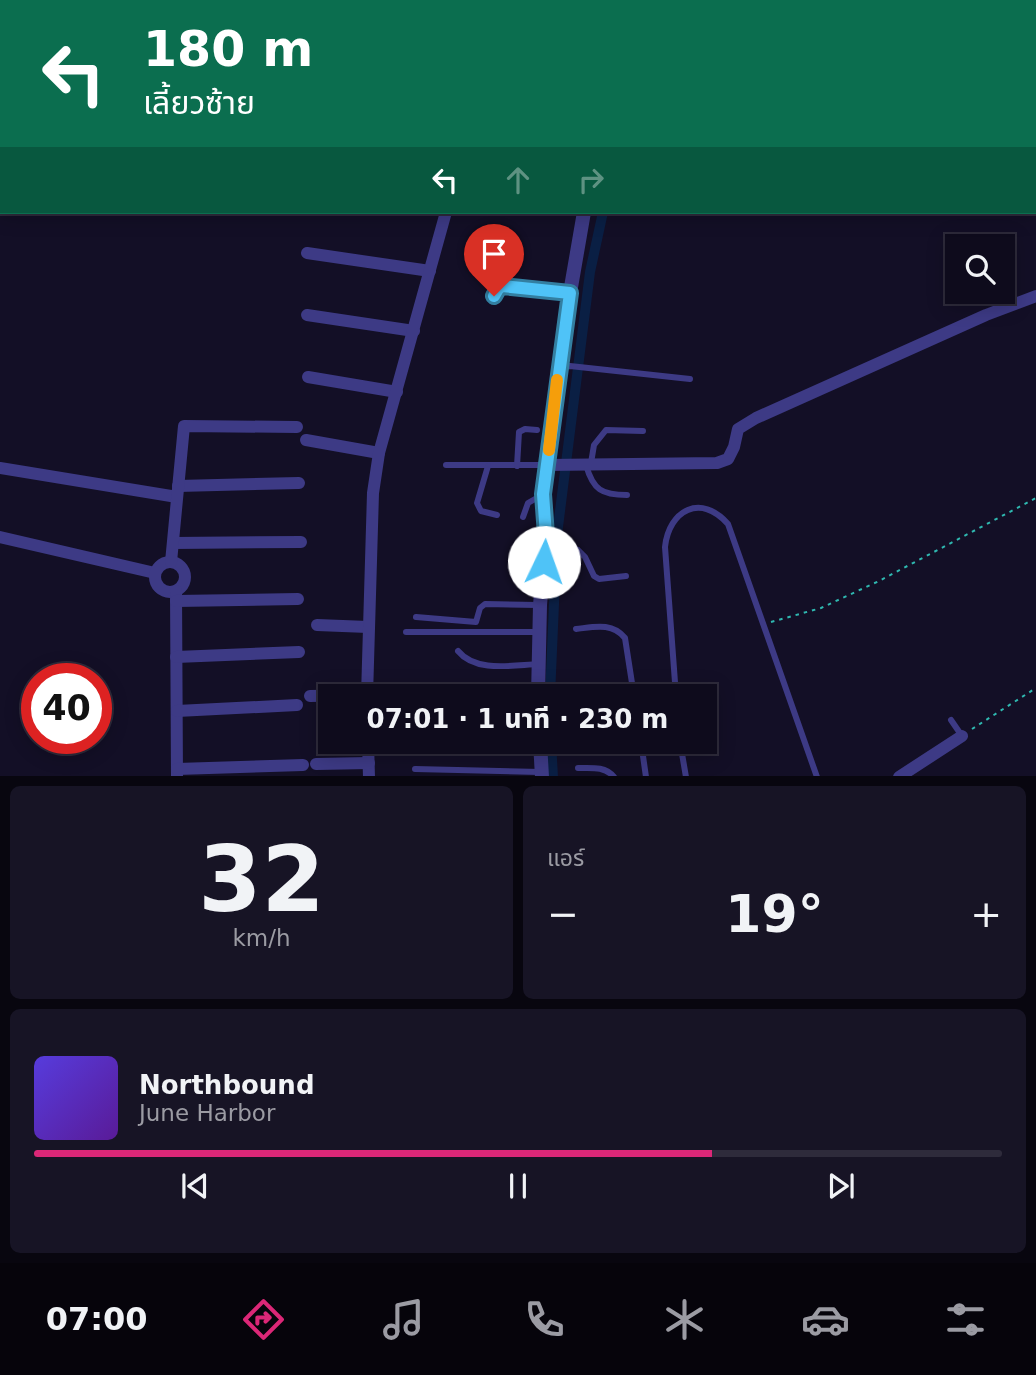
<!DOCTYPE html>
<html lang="th">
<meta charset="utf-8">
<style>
body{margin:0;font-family:"DejaVu Sans","Noto Sans Thai",sans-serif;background:#171425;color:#f1f3f6;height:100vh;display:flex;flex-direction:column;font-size:26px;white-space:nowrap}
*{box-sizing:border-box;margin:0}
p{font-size:23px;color:#9b9ba3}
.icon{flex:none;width:38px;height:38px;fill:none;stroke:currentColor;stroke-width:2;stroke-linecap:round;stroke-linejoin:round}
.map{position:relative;height:776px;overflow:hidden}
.details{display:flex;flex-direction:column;gap:10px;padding:10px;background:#08060f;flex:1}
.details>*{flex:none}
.top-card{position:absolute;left:0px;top:0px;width:1036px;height:214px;box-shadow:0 4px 18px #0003,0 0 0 2px #2e2b3b;background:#0b6e4f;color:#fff;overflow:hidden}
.buttons{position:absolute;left:945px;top:234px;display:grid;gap:14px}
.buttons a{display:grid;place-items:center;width:70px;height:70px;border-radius:0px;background:#0e0b1c;box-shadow:0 4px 18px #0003,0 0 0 2px #2e2b3b;font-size:35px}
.speed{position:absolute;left:21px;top:663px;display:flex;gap:14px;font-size:35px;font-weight:700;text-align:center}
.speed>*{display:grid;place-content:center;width:91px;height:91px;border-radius:50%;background:#0e0b1c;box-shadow:0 4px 18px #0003,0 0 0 2px #2e2b3b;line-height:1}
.speed .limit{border:10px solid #d22;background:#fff;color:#111}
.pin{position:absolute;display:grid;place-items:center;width:60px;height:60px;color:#fff;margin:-72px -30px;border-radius:50% 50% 50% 0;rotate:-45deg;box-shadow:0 0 7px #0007}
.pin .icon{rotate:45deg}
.me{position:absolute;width:77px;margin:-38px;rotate:3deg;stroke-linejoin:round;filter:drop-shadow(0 0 5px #0008)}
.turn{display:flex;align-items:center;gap:24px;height:147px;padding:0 28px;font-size:32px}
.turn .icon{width:91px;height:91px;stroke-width:2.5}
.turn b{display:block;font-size:49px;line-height:60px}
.lanes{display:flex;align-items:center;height:66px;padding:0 28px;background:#0003;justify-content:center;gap:35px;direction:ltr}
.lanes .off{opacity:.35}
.big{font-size:52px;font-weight:800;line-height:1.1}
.details .card{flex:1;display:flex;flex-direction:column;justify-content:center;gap:10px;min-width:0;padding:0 24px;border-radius:10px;background:#171425}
.details .dial{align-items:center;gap:0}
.dial b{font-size:91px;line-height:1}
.song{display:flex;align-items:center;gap:21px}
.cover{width:84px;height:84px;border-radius:10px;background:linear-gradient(135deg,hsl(250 70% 55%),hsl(270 70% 35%))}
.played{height:7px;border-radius:4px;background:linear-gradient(90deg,#db2777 70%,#2e2b3b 70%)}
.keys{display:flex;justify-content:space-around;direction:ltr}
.heat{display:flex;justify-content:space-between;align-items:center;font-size:38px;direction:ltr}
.details .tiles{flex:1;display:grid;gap:10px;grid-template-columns:1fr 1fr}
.card:last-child{grid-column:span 2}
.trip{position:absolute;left:318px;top:684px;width:399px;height:70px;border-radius:0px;background:#0e0b1c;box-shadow:0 4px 18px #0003,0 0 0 2px #2e2b3b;font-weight:800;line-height:70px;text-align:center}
.tab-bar{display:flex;height:112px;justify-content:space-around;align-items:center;background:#06040b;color:#9b9ba3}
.tab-bar .icon{width:49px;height:49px}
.tab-bar .selected{color:#db2777}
.tab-bar b{font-size:32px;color:#f1f3f6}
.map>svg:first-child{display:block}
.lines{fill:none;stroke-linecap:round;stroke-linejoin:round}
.canal{stroke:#0a1f44;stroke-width:10}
.path{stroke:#2fb8b0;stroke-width:2;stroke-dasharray:3.5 5;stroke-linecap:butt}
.service{stroke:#3d3a85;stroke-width:6}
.minor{stroke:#3d3a85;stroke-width:12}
.tertiary{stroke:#3d3a85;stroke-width:14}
.secondary{stroke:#6f6bff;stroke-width:16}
.primary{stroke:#c25bff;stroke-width:18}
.route-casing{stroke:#337fa1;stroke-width:18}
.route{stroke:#4fc3f7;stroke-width:12}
.slow{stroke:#f59e0b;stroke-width:12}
</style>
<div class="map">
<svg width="1036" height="777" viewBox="0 0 1036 777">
<rect width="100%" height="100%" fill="#130f26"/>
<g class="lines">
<!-- canal -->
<g class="canal">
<polyline points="722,2 724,0"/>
<polyline points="550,696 557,535 590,272 603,212"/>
<polyline points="551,742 553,777"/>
</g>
<!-- path -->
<g class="path">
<polyline points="771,622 821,608 879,581 1036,498"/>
<polyline points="972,729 1036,688"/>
</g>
<!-- service -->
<g class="service">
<polyline points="510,2 511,0"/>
<polyline points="610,2 610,0"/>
<polyline points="494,296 498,289 502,287 570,293"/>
<polyline points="560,368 570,366 690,379"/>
<polyline points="591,463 594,445 606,430 643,431"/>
<polyline points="446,465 545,465"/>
<path d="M 586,465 C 593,490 602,495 627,495"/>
<polyline points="488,466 477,503 481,511 497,515"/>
<polyline points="517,466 519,432 525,429 537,430"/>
<polyline points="523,517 528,503 542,495"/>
<polyline points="547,541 578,550 585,557 594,576 599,579 626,576"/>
<polyline points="416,617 476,622 480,608 485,604 538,605"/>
<path d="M 576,629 C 594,627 612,622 625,638 L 634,696"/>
<polyline points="406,632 539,632"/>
<path d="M 458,651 C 476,673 513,665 539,664"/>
<path d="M 676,696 L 665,547 C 669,510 701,493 728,524 L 817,777"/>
<polyline points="951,720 962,736"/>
<polyline points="641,742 646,777"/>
<polyline points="680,742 686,777"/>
<path d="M 578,768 C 591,768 605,766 614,777"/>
<polyline points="415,769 540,772"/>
</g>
<!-- minor -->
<g class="minor">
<polyline points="406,2 409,2"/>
<polyline points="470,2 470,0"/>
<polyline points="307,253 430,271"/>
<polyline points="307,315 414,331"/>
<polyline points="308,377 397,392"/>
<polyline points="306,440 379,453"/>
<polyline points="547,465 717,463 728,459 734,447 738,429 756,418 986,315 1036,296"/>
<polyline points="0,468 177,497"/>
<polyline points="178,486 299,483"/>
<polyline points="0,537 155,573"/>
<polyline points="173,543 301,542"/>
<circle cx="170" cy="577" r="15"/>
<polyline points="171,562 184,426 297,427"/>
<polyline points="176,591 177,777"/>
<polyline points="176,601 298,599"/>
<polyline points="317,625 368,627"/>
<polyline points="176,657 299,652"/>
<polyline points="310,696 367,695"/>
<polyline points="367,696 373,493 379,453 446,212"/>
<polyline points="177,711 297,705"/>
<polyline points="368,742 369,777"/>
<polyline points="316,764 369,763"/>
<polyline points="177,769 303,765"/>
<polyline points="899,777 962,736"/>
</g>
<!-- tertiary -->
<g class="tertiary">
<polyline points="694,2 696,0"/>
<polyline points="538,696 540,605 546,535 543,493 570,293 584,212"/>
<polyline points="540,742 542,777"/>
</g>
<!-- secondary -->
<g class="secondary">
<polyline points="21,2 21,0"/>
<polyline points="50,2 51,0"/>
<polyline points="67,2 68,0"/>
<polyline points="0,132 2,119"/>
<polyline points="0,147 2,143"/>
</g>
<!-- primary -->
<polyline class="primary" points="0,17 2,4"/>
</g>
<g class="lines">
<defs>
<polyline id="route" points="494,296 498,289 502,286 570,293 543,494 546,535 544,562"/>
</defs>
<!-- route casing -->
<use href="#route" class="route-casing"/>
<!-- route -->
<use href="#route" class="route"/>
<!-- slow -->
<polyline class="slow" points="549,450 557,380"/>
</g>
</svg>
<div class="buttons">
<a><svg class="icon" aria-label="search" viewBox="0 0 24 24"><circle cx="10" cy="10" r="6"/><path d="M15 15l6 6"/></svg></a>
</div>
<div class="speed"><div class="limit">40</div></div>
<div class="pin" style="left:494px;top:296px;background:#d93025"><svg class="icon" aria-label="arrive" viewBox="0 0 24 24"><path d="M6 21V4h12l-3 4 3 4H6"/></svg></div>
<svg class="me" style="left:544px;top:562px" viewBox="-20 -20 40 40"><circle r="19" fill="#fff"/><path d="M0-13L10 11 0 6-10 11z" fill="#4fc3f7"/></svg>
<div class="trip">07:01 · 1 นาที · 230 m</div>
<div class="top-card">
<div class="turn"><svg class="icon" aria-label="left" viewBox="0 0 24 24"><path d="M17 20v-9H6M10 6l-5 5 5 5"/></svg><div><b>180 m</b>เลี้ยวซ้าย</div></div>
<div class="lanes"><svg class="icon" aria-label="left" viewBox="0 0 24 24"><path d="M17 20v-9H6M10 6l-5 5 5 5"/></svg><svg class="icon off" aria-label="ahead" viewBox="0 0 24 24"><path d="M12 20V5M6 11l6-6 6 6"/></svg><svg class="icon off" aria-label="right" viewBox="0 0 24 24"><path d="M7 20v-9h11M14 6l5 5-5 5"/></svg></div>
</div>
</div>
<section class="details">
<div class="tiles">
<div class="card dial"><b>32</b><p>km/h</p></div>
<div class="card"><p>แอร์</p>
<div class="heat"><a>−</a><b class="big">19°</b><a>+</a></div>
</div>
<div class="card">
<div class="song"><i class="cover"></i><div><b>Northbound</b><p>June Harbor</p></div></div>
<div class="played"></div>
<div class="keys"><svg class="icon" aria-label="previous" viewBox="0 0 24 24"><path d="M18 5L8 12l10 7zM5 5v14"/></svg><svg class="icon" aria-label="pause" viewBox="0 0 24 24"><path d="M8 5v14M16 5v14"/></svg><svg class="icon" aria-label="next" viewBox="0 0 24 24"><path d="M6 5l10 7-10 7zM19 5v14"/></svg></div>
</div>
</div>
</section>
<nav class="tab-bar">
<b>07:00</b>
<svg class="icon selected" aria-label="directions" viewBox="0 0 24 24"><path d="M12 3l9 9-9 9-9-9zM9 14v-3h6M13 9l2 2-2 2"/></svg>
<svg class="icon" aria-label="music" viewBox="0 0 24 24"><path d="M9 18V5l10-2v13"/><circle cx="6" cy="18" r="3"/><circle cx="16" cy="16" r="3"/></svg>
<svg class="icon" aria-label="phone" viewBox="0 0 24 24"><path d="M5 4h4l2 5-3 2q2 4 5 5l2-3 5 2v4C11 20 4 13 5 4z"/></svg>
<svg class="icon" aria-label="climate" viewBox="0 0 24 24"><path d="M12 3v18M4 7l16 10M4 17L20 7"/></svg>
<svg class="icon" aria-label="car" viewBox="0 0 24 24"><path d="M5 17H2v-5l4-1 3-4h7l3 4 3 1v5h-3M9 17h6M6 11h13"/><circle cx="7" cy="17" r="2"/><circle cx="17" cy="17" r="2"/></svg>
<svg class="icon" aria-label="filters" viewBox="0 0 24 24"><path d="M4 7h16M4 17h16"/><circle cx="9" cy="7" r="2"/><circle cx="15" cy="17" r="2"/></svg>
</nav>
